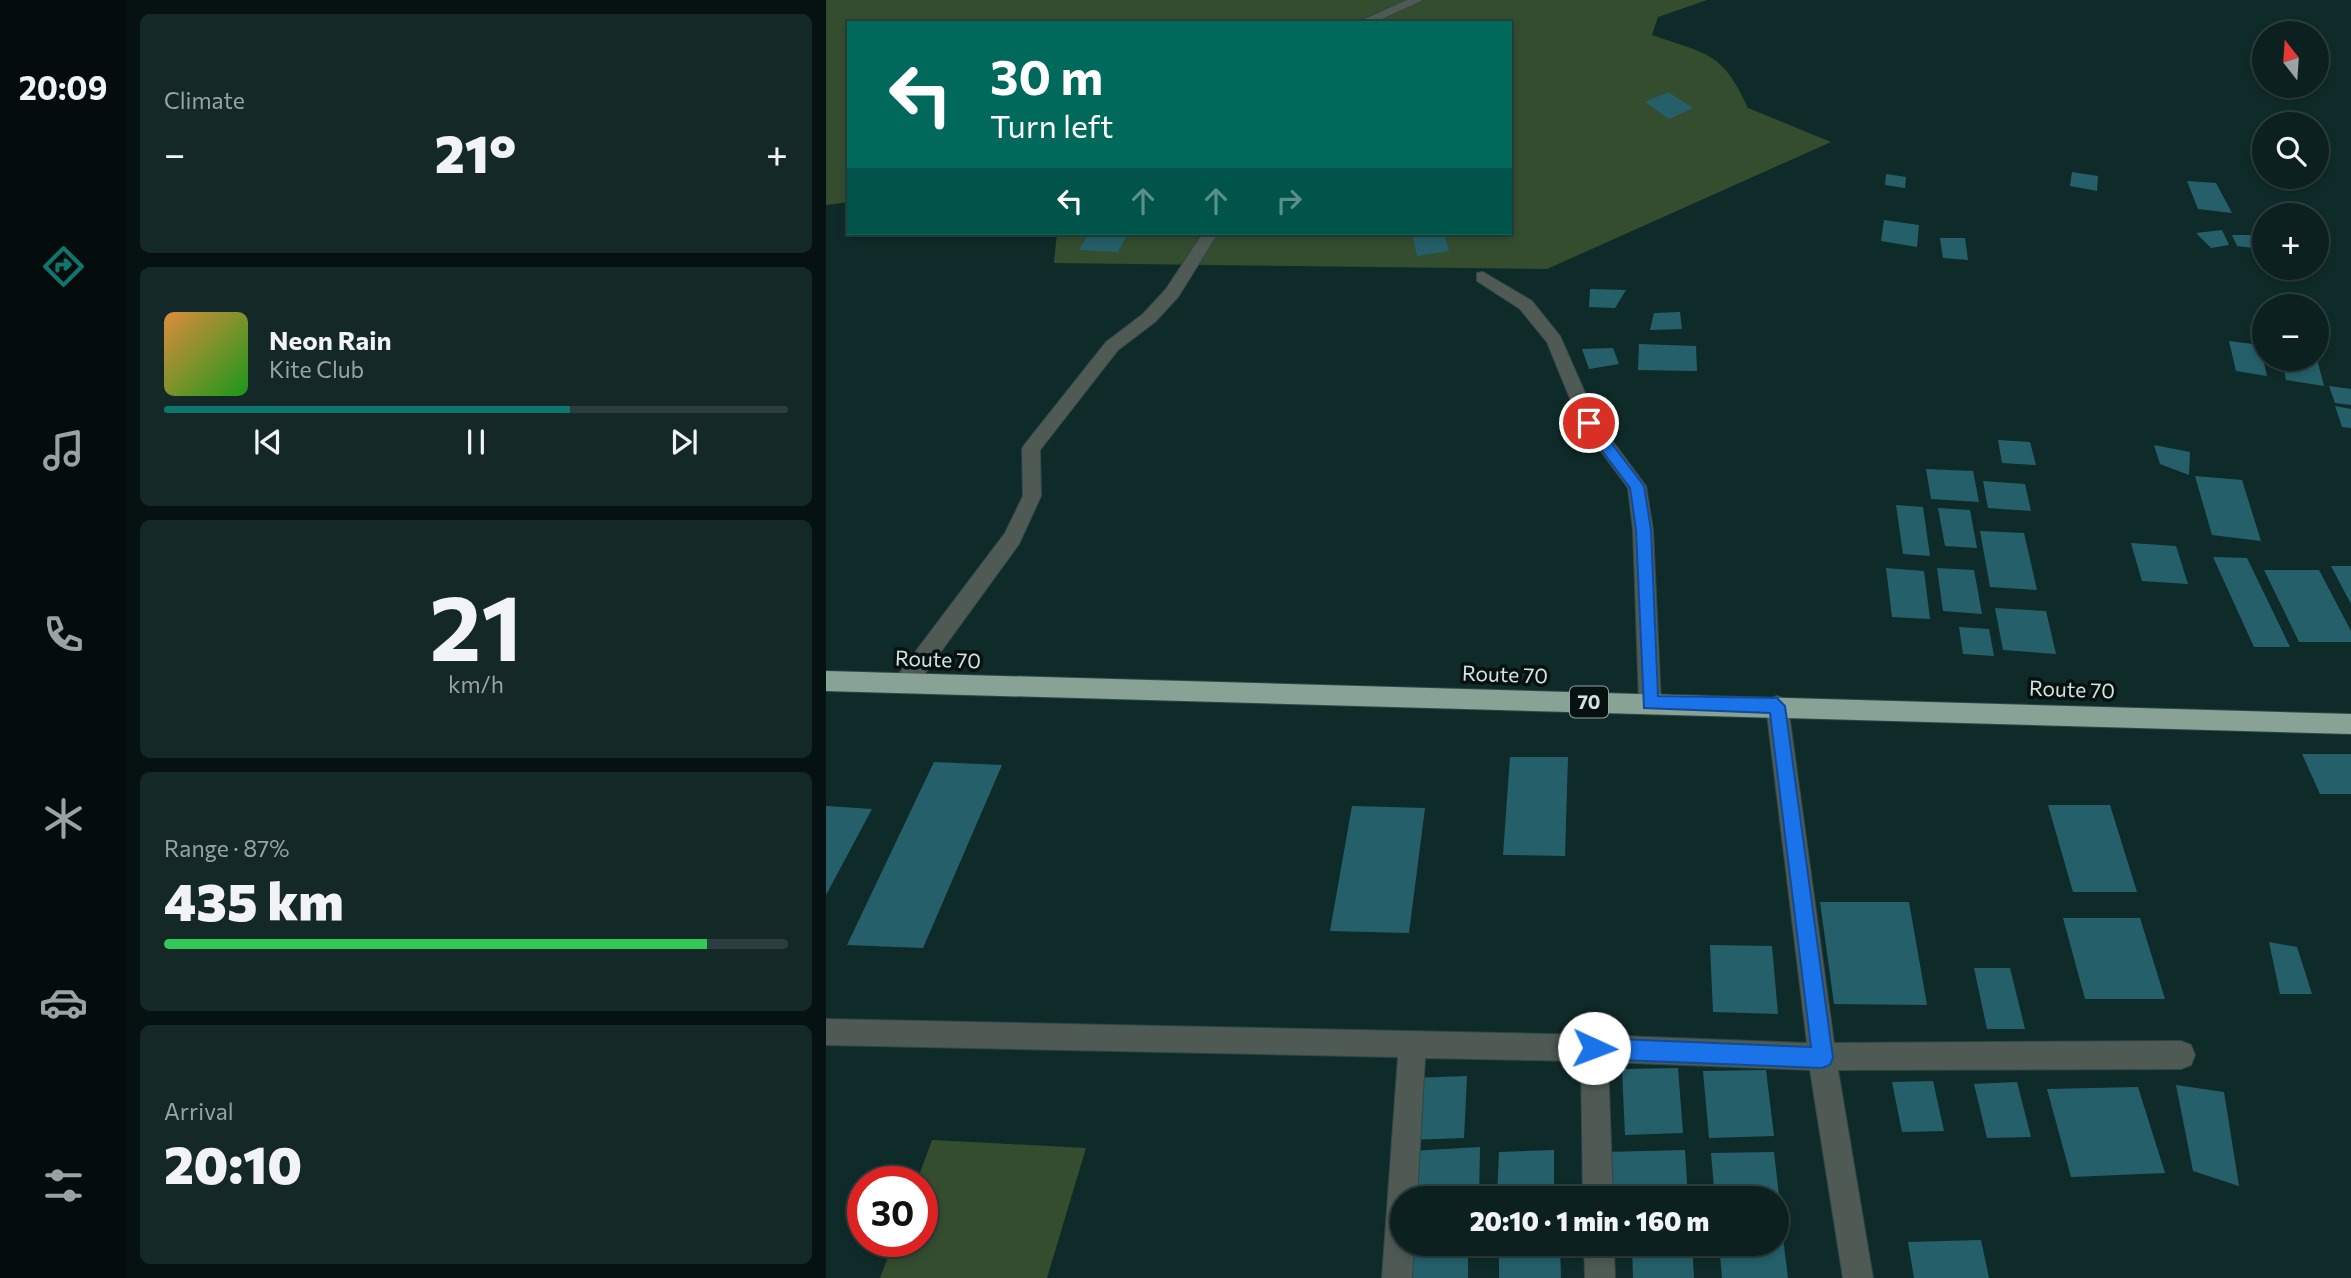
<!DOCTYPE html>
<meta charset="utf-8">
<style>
body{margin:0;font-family:Commissioner,sans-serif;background:#142828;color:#f1f3f6;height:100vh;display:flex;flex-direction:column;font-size:26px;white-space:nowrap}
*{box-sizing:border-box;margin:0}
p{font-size:23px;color:#9aa3a4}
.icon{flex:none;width:38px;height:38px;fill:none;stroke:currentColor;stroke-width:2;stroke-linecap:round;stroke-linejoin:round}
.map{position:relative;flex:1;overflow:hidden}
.side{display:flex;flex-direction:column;gap:14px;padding:14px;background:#061211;width:700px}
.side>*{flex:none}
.guide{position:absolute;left:21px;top:21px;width:665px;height:214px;border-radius:0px;box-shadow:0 4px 10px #0003,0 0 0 2px #2b3e3d;background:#00695c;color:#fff;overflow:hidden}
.needle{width:46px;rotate:343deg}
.buttons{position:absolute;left:1426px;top:21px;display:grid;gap:14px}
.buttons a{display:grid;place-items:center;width:77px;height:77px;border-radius:50%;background:#0b201f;box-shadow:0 4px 10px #0003,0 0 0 2px #2b3e3d;font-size:35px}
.speed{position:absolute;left:21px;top:1166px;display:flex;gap:14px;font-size:35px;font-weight:700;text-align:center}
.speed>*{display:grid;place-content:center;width:91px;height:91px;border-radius:50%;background:#0b201f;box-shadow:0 4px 10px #0003,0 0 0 2px #2b3e3d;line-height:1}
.speed .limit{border:10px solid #d22;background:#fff;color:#111}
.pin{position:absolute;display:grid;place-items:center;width:60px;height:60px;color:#fff;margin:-30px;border:4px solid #fff;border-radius:50%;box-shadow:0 2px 7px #0007}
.me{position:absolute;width:77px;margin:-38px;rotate:92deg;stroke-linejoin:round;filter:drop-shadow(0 0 5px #0008)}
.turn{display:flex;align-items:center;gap:24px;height:147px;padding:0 28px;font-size:32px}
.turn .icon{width:91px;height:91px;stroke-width:2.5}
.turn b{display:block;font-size:49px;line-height:60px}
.lanes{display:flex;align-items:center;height:66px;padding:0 28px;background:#0003;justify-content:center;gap:35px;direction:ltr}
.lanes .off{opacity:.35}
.big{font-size:52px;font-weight:800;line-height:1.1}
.side .card{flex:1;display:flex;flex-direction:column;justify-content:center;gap:10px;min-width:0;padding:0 24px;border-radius:10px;background:#142828}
.side .dial{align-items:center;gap:0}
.dial b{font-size:91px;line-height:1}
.song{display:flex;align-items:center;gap:21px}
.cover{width:84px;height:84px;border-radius:10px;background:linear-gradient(135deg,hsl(30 70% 55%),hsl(120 70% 35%))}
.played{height:7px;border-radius:4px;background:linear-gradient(90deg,#0f766e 65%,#2b3e3d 65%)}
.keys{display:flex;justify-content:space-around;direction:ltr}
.heat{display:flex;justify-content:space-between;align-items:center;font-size:38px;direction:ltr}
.charge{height:10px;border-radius:5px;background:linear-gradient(90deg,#34c759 87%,#2b3e3d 0)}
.trip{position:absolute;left:564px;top:1186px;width:399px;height:70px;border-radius:35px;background:#0b201f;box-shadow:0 4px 10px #0003,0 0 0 2px #2b3e3d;font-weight:800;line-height:70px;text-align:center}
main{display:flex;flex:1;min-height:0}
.tab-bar{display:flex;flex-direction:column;width:126px;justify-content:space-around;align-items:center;background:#040d0c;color:#9aa3a4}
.tab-bar .icon{width:49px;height:49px}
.tab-bar .current{color:#0f766e}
.tab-bar b{font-size:32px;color:#f1f3f6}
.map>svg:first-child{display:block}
.green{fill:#344d2f}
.building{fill:#25606a}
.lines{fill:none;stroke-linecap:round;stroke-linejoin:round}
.street-casing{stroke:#2e4846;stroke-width:2}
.highway-casing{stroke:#2e4846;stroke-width:2}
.street{fill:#4f5a55;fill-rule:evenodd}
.highway{fill:#88a295;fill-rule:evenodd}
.route{fill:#1a73e8;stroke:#114b97;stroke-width:2}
.labels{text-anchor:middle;stroke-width:7;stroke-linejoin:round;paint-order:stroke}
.shield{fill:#061110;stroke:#95a3a1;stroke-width:2}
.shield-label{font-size:19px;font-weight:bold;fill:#d2e2df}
.street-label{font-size:21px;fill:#d2e2df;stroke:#061110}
</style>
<main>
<nav class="tab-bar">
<b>20:09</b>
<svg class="icon current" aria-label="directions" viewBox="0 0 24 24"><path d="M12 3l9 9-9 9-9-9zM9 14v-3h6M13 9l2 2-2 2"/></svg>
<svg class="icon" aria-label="music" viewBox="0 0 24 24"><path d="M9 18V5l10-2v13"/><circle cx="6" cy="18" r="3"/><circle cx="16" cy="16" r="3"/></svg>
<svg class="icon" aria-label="phone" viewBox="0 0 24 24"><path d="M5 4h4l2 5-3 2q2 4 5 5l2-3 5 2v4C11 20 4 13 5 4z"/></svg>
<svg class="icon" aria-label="climate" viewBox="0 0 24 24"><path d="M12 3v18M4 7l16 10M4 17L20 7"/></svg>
<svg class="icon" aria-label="car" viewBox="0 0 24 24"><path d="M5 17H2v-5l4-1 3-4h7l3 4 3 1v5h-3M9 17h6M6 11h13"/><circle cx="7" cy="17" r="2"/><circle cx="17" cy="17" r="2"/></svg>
<svg class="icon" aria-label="filters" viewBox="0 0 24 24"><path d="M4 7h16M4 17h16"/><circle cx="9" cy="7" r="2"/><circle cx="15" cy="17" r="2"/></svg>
</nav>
<section class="side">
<div class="card"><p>Climate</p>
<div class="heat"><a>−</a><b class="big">21°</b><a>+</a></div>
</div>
<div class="card">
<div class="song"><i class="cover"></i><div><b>Neon Rain</b><p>Kite Club</p></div></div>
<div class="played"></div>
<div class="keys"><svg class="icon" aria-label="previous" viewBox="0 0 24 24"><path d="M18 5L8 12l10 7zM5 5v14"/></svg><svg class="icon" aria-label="pause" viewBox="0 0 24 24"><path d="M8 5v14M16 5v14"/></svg><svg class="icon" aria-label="next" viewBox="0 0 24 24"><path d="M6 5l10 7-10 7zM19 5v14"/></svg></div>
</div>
<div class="card dial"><b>21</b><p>km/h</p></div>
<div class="card"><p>Range · 87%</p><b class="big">435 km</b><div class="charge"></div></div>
<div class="card"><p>Arrival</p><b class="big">20:10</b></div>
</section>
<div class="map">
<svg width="1525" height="1278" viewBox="0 0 1525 1278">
<rect width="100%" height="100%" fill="#0f2b29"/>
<!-- green -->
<g class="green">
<path d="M 0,0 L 881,0 L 832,17 L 826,35 C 882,55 896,51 922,108 L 1005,142 L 721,269 L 228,263 L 231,233 L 684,233 L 684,23 L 23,23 L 23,202 L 0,205 Z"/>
<polygon points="106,1140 260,1148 221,1278 54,1278 68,1241 96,1241 96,1181 91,1181"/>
</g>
<!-- building -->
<g class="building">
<polygon points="842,92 867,108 843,119 819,102"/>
<polygon points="1246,172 1272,176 1271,191 1244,186"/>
<polygon points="1060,174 1080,177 1079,188 1059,185"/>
<polygon points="1361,181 1390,183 1406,213 1372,209"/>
<polygon points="1058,220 1093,225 1091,247 1055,241"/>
<polygon points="1396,230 1403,245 1385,248 1370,233"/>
<polygon points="263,233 302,233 292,252 253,250"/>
<polygon points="586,233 618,233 623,251 591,256"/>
<polygon points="1406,235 1425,235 1427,248 1411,246"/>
<polygon points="1114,238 1139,238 1142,260 1117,258"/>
<polygon points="764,289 800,290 789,308 763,307"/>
<polygon points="854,312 856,329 824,330 828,313"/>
<polygon points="1403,341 1434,345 1441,376 1410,371"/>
<polygon points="813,344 870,346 871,371 812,370"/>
<polygon points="787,348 793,364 763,369 756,349"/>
<polygon points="1456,359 1491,359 1498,386 1460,380"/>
<polygon points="1503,386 1525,389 1525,405 1509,403"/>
<polygon points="1509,406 1525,409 1525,428 1516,427"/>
<polygon points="1172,440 1204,442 1210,465 1176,463"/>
<polygon points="1328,445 1364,452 1363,475 1334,464"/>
<polygon points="1100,469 1147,471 1153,502 1105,499"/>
<polygon points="1369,476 1416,480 1435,541 1386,535"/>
<polygon points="1157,481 1199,484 1205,511 1162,508"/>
<polygon points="1070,505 1097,507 1104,556 1077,554"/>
<polygon points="1112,508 1144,510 1151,548 1119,546"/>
<polygon points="1154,531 1198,533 1211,590 1164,587"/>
<polygon points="1305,543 1350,546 1362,584 1316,581"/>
<polygon points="1387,557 1421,558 1464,647 1428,647"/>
<polygon points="1505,566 1525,566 1525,604"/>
<polygon points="1060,568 1098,571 1104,619 1066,617"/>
<polygon points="1111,568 1148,570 1156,614 1117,611"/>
<polygon points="1438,570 1493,570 1525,631 1525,642 1473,642"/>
<polygon points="1169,608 1220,611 1230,654 1177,650"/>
<polygon points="1133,627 1163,629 1168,656 1137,654"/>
<polygon points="1476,754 1525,754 1525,794 1494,794"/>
<polygon points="684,757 742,757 739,856 677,855"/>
<polygon points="108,762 176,765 97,948 21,945"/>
<polygon points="1222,805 1284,805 1311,892 1247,892"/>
<polygon points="0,806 46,809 0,895"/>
<polygon points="526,806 599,808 583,933 504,931"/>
<polygon points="994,902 1083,902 1101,1005 1008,1004"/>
<polygon points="1237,918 1314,918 1339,999 1259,999"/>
<polygon points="1443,942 1471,947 1486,994 1454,994"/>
<polygon points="884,945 946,946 952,1014 887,1012"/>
<polygon points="1148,968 1184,968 1199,1029 1161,1029"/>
<polygon points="852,1068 857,1133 799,1135 796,1069"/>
<polygon points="940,1070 948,1136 883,1138 877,1071"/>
<polygon points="641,1076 638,1138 582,1140 586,1078"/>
<polygon points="1107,1081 1118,1131 1076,1132 1066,1082"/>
<polygon points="1191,1082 1205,1137 1161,1138 1148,1084"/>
<polygon points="1350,1085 1398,1092 1413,1186 1367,1171"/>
<polygon points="1312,1087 1339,1173 1245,1177 1221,1089"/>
<polygon points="654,1147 653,1199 582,1199 585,1151"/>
<polygon points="728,1150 728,1199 671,1199 673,1152"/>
<polygon points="859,1150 862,1199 780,1199 779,1152"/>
<polygon points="948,1152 955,1213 950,1213 950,1199 889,1199 885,1153"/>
<polygon points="950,1230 956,1230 962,1278 896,1278 893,1244 950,1244"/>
<polygon points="1155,1240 1163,1278 1088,1278 1082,1242"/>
<polygon points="673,1244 734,1244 735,1278 673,1278"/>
<polygon points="806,1244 866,1244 868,1278 807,1278"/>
<polygon points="642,1248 642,1278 585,1278 586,1250"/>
</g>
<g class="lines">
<defs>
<g id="street">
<polygon points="581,0 597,0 547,23 530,23"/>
<polygon points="377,233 392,233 352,297 329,322 292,350 214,450 215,496 193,544 87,690 79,693 71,690 68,683 71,676 179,533 197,496 196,449 199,444 280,342 317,314 340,289"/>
<polygon points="657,272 706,301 734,336 771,420 820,486 827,530 835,703 832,710 824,713 816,710 813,703 807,530 802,488 754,423 721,342 694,309 651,281 651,273"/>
<polygon points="951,696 959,699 962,706 1008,1043 1355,1041 1365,1045 1369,1055 1365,1065 1355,1069 1012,1070 1047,1278 1017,1278 984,1070 782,1062 787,1199 757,1199 755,1061 599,1058 591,1199 576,1199 576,1244 588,1244 586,1278 556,1278 572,1057 0,1045 0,1019 768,1035 981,1043 940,706 943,699"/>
<polygon points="758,1244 788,1244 789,1278 759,1278"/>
</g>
<polygon id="highway" points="0,671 1525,714 1525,734 0,691"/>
</defs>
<!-- street casing -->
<use href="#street" class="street-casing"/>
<!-- highway casing -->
<use href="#highway" class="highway-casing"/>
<!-- street -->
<use href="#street" class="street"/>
<!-- highway -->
<use href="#highway" class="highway"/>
</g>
<!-- route -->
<polygon class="route" points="763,418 768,420 818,486 825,530 832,696 951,698 959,706 1007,1058 1004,1065 996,1068 768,1059 761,1056 758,1048 761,1041 768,1038 985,1047 944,713 818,708 810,530 804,488 758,427 758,420"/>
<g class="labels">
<!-- shield labels -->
<rect class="shield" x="744" y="686.5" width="38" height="31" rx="5"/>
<g class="shield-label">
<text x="763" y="709">70</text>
</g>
<!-- street labels -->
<g class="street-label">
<text transform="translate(112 660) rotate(2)" y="7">Route 70</text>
<text transform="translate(679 675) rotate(2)" y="7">Route 70</text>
<text transform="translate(1246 690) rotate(2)" y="7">Route 70</text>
</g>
</g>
</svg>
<div class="buttons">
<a><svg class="needle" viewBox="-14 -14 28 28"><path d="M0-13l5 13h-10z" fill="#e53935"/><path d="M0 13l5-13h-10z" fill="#9aa3a4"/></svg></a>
<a><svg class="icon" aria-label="search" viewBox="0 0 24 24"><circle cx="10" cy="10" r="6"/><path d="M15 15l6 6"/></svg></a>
<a>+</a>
<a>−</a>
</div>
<div class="speed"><div class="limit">30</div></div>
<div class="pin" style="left:763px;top:423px;background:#d93025"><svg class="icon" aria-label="arrive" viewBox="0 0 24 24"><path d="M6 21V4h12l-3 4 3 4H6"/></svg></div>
<svg class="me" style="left:768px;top:1048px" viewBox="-20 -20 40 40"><circle r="19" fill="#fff"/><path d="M0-13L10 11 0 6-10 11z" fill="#1a73e8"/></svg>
<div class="trip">20:10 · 1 min · 160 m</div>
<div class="guide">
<div class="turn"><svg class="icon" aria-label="left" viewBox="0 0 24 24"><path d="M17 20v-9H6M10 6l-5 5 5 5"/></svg><div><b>30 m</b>Turn left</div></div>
<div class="lanes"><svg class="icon" aria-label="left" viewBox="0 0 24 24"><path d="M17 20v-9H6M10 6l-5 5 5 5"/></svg><svg class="icon off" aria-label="ahead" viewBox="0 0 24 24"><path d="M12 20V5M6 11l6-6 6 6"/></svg><svg class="icon off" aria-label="ahead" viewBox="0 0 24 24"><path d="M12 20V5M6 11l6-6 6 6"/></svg><svg class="icon off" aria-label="right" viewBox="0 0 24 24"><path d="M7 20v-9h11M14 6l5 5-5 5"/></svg></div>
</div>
</div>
</main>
